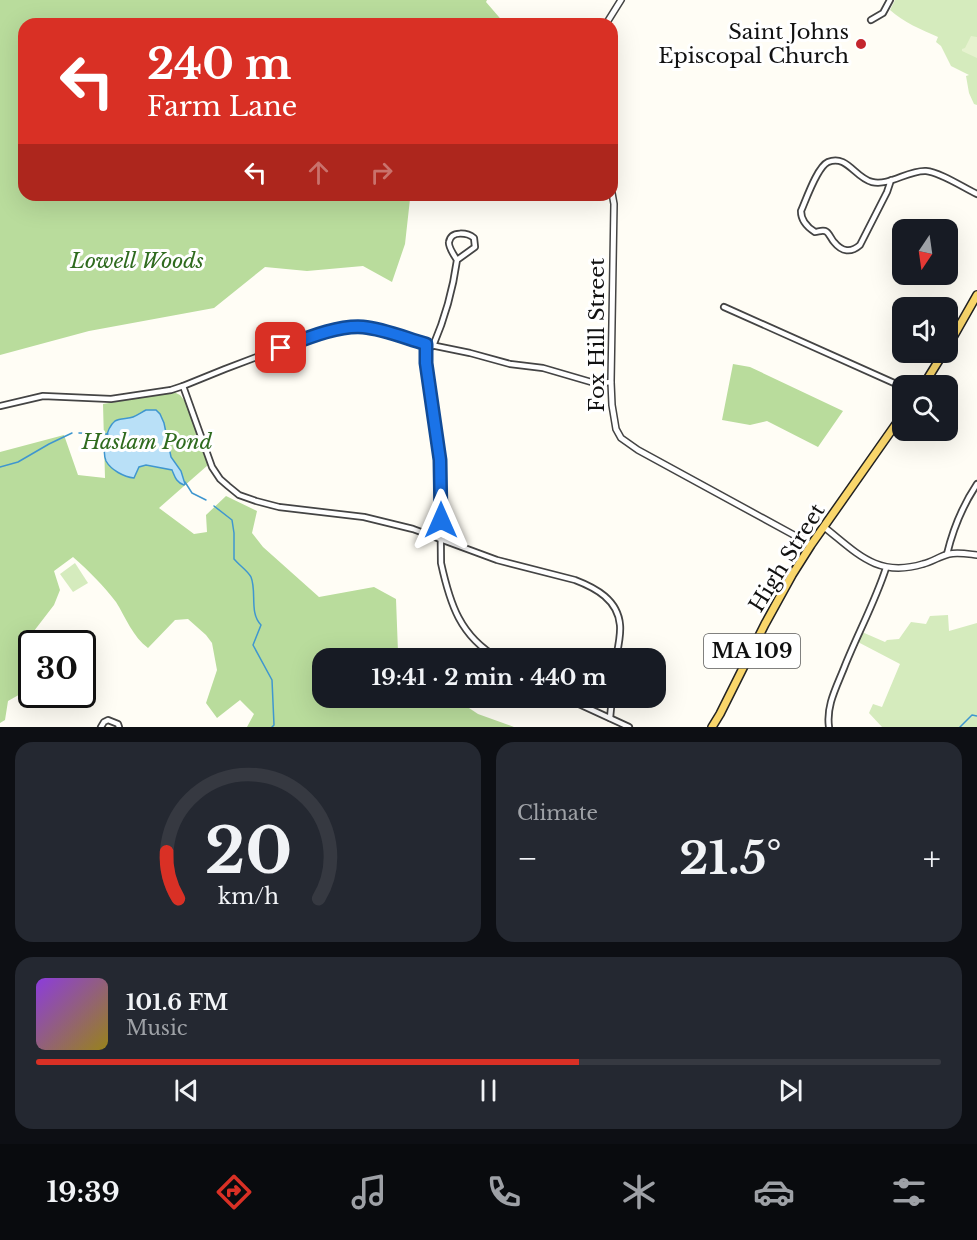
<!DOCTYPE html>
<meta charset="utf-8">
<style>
body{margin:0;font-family:"Libre Baskerville",serif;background:#242831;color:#f1f3f6;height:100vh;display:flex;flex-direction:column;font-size:22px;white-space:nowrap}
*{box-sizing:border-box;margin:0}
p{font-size:20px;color:#9ea1a6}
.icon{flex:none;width:33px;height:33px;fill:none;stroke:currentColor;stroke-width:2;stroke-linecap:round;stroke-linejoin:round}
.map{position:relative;height:727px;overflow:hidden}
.details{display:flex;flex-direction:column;gap:15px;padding:15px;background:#0d0f14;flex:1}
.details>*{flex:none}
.hud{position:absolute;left:18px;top:18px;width:600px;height:183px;border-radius:18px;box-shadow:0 6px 24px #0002;background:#d93025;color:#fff;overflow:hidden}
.needle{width:39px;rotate:193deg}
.buttons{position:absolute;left:892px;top:219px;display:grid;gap:12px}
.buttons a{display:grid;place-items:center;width:66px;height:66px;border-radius:12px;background:#171b24;box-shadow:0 6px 24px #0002;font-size:30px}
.speed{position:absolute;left:18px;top:630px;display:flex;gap:12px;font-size:30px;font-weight:700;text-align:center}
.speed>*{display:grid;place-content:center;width:78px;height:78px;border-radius:50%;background:#171b24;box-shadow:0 6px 24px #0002;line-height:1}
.speed .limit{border:3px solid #111;border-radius:9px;background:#fff;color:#111}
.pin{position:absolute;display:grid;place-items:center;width:51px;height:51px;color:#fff;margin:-26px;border-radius:12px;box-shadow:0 3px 9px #0006}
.me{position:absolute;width:66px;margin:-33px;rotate:0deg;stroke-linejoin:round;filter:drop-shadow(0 0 4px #0008)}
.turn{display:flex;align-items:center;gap:21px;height:126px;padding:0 30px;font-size:27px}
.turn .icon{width:78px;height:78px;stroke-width:2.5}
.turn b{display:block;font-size:42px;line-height:51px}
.lanes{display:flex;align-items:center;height:57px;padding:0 30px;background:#0003;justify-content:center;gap:30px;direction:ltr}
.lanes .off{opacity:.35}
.big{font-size:45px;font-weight:700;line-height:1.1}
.details .widget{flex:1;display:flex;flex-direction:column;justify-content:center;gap:9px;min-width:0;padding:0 21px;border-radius:18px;background:#242831}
.details .dial{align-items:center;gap:0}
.dial svg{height:156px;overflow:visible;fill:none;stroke:#363941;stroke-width:7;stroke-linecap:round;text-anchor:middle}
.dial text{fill:#f1f3f6;stroke:none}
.song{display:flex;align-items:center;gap:18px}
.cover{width:72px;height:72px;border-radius:9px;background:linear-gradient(135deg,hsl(270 70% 55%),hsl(50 70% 35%))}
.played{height:6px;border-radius:3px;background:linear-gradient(90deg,#d93025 60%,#363941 60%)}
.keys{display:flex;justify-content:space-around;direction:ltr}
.heat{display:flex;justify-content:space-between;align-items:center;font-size:33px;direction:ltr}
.details .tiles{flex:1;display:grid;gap:15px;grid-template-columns:1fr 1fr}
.widget:last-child{grid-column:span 2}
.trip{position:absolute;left:312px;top:648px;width:354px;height:60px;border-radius:18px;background:#171b24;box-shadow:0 6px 24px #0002;font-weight:700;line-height:60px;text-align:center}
.tab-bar{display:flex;height:96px;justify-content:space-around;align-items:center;background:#090b0e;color:#9ea1a6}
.tab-bar .icon{width:42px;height:42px}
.tab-bar .current{color:#d93025}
.tab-bar b{font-size:27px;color:#f1f3f6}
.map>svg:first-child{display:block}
.green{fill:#d5ebbd}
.forest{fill:#b9dc9c}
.pitch{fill:#e6f2cf}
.water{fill:#b9e0f7;stroke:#3f96cf;stroke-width:1.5}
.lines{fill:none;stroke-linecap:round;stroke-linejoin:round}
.stream{stroke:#3f96cf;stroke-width:1.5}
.minor-casing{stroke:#444;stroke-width:8}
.tertiary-casing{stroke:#444;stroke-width:8}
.primary-casing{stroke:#222;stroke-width:10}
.minor{stroke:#fff;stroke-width:4.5}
.tertiary{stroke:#fff;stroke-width:5}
.primary{stroke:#f9d66b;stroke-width:7}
.route-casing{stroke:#114b97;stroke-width:15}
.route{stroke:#1a73e8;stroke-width:10}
.poi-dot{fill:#c4262e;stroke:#fff;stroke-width:2}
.labels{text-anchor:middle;stroke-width:6;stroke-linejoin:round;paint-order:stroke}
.shield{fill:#fff;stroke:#585858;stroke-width:1.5}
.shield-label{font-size:20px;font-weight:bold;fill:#111}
.poi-label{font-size:21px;fill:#111;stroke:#fff;text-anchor:end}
.park-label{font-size:21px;font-style:italic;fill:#2f6b1f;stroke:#fff}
.street-label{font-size:21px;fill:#111;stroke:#fff}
</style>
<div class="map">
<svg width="977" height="727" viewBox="0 0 977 727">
<rect width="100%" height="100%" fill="#fffdf5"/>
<!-- green -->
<g class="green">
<path d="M 895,0 L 977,0 L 977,105 L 974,104 L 969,93 L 966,76 L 969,75 L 951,66 L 941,46 L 936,42 L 938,37 C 922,30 903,22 890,10 Z"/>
<polygon points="75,563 88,583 73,592 60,574"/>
<polygon points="948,615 949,631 977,623 977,727 882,727 869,713 873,704 882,707 900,664 856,641 862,632 885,642 887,640 899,639 911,622 926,624 930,616"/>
</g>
<!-- forest -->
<g class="forest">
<polygon points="0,0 487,0 486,2 505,24 24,24 24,195 410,195 410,199 405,244 392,282 363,266 307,271 265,267 214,308 89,331 0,355"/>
<polygon points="733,364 750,367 843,411 818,447 767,421 750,425 722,420"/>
<path d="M 174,392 L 180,395 L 187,404 L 208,465 L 159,508 L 194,534 L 207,532 L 206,515 L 226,496 L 257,511 L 252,533 L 263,547 L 319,597 L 374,587 L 396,599 L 398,652 L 405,658 L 322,658 L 322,698 L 454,698 L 478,714 L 514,727 L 247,727 L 254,714 L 240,700 L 217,718 L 206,703 L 217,670 L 212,643 L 206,635 L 188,619 L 175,620 L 148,648 C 133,637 126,618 116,602 C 103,585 89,571 73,557 L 54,571 L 60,590 L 54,605 L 34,631 L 36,643 L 32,644 L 31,688 L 8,701 L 5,720 L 0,723 L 0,452 L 64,435 L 78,475 L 105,478 L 103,404 Z"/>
</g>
<!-- pitch -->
<polygon class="pitch" points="971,36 977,37 977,58 962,51 962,49 965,48"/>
<!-- water -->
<path class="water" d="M 146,410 L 156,410 L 160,414 L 164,423 L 171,457 L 181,471 L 185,484 L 184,485 C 176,482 175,477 172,470 L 146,465 L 139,467 L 134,478 C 124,477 111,470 106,461 C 102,451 106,428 115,421 C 120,418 128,419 133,417 C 138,415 142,412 146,410 Z"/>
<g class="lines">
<!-- stream -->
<g class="stream">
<polyline points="79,433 108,434"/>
<polyline points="0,467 18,462 49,444 72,433"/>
<polyline points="185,482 192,493 206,500"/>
<path d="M 214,506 L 232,520 L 234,533 L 234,559 C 239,565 248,571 251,577 C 257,592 249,613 261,625 L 253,645 L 272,680 L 274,725 L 272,727"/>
<polyline points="960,727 972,715 977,716"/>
</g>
<defs>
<g id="minor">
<polyline points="871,20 883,13 890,0"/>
<path d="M 891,180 L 887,192 L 860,245 C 851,253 842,252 834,242 C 831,239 829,232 825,231 C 821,230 818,232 815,232 C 807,227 801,220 801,211 C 806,200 817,167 828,162 C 847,154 855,178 872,182 C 890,186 908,170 926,171 C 940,172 964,188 977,194"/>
<polyline points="724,307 903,387"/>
<path d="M 426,344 L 426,363 L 440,460 L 441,563 C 450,604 460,636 498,658"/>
<path d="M 433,346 C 445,318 453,289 457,260 L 475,247 L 474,238 C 468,233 451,230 449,242 C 448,247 454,255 457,260"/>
<path d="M 183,386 L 212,467 L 220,479 L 228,486 L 239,495 L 256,501 L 279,507 L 364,517 L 413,529 L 497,560 L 575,580 C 596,588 618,600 620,625 C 621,635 618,648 616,658"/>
<polyline points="0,406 43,396 111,399 171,390 183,386 225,369 299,341 349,327 362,327 380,330 426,344 470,353 510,364 543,368 591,382 601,383 611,382"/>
<path d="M 947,554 C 953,529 963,505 977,484"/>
<polyline points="566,698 629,727"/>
<polyline points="610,718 612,698"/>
<polyline points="101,727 104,722 108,720 118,724 119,727"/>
<path d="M 829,727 C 826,706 836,688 844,668 C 857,635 875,602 886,568"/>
</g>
<g id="tertiary">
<polyline points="606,24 621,0"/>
<polyline points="612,193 614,204 611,382 612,405 616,429 621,438 638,450 792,534 811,545"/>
<path d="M 824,527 C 857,553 877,578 923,564 C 932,562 940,556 949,554 C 958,552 968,554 977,555"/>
</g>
<g id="primary">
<polyline points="948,346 977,295"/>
<polyline points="923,386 944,352"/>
<polyline points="712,727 720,714 765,624 792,575 811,545 903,414"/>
</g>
</defs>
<!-- minor casing -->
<use href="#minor" class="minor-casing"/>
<!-- tertiary casing -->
<use href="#tertiary" class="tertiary-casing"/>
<!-- primary casing -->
<use href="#primary" class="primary-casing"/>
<!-- minor -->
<use href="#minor" class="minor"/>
<!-- tertiary -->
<use href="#tertiary" class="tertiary"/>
<!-- primary -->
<use href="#primary" class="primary"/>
</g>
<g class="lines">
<defs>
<path id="route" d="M 281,348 C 305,339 337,325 363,327 C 384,329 405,338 426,344 L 426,363 L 440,460 L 441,520"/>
</defs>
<!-- route casing -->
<use href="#route" class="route-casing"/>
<!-- route -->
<use href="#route" class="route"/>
</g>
<!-- markers -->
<circle class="poi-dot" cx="861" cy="44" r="6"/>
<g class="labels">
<!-- shield labels -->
<rect class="shield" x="704" y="634" width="96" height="34" rx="4.5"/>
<g class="shield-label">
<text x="752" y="658">MA 109</text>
</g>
<!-- poi labels -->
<g class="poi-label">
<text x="849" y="39">Saint Johns<tspan x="849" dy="24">Episcopal Church</tspan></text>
</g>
<!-- park labels -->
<g class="park-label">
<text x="137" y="268">Lowell Woods</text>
<text x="147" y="449">Haslam Pond</text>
</g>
<!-- street labels -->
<g class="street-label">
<text transform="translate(597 335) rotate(-90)" y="7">Fox Hill Street</text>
<text transform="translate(787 558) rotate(-58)" y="7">High Street</text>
</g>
</g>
</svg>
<div class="buttons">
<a><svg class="needle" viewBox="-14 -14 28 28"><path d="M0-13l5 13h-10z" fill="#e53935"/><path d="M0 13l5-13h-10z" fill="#9ea1a6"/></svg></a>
<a><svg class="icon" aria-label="sound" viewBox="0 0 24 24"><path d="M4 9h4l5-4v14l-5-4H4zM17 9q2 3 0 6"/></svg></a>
<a><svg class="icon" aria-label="search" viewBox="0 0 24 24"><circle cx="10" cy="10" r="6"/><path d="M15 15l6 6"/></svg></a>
</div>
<div class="speed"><div class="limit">30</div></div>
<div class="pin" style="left:281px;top:348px;background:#d93025"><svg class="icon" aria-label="arrive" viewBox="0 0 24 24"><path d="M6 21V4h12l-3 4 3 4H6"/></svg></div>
<svg class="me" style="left:441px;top:520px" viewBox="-20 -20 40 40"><path d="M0-17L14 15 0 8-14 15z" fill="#1a73e8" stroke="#fff" stroke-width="4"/></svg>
<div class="trip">19:41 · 2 min · 440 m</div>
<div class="hud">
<div class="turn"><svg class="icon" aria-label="left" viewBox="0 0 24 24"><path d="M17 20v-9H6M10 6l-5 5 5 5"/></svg><div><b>240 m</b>Farm Lane</div></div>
<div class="lanes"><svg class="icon" aria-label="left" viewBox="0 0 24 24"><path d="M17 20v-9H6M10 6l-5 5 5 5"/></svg><svg class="icon off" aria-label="ahead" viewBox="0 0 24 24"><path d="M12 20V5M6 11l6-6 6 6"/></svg><svg class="icon off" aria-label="right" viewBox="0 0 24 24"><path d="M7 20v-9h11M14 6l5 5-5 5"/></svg></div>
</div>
</div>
<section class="details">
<div class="tiles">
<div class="widget dial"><svg viewBox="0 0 100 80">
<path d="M14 69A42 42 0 1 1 86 69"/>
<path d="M14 69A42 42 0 0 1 8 45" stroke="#d93025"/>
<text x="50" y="56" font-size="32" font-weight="700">20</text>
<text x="50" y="72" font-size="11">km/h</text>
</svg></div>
<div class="widget"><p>Climate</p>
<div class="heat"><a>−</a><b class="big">21.5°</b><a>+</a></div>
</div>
<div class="widget">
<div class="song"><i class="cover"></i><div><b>101.6 FM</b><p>Music</p></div></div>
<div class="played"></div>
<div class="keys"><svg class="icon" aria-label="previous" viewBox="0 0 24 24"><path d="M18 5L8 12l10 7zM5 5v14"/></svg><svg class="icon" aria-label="pause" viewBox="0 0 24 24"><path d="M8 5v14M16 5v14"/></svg><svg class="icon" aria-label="next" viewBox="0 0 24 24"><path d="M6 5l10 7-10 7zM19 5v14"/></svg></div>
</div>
</div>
</section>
<nav class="tab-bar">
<b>19:39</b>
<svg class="icon current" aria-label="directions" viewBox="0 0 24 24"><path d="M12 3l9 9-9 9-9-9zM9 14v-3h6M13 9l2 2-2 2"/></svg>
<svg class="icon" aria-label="music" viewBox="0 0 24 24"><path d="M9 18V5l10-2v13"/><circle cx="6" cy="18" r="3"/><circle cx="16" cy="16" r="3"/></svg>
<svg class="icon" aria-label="phone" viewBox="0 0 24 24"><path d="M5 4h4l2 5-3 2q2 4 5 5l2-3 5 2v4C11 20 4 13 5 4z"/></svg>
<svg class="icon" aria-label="climate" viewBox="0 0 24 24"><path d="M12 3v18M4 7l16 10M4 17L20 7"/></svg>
<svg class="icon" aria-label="car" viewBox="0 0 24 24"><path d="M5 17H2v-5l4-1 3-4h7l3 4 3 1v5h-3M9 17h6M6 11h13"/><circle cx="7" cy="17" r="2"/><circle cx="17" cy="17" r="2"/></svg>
<svg class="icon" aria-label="filters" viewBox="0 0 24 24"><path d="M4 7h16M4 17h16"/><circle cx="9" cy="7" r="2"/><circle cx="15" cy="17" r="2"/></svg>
</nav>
